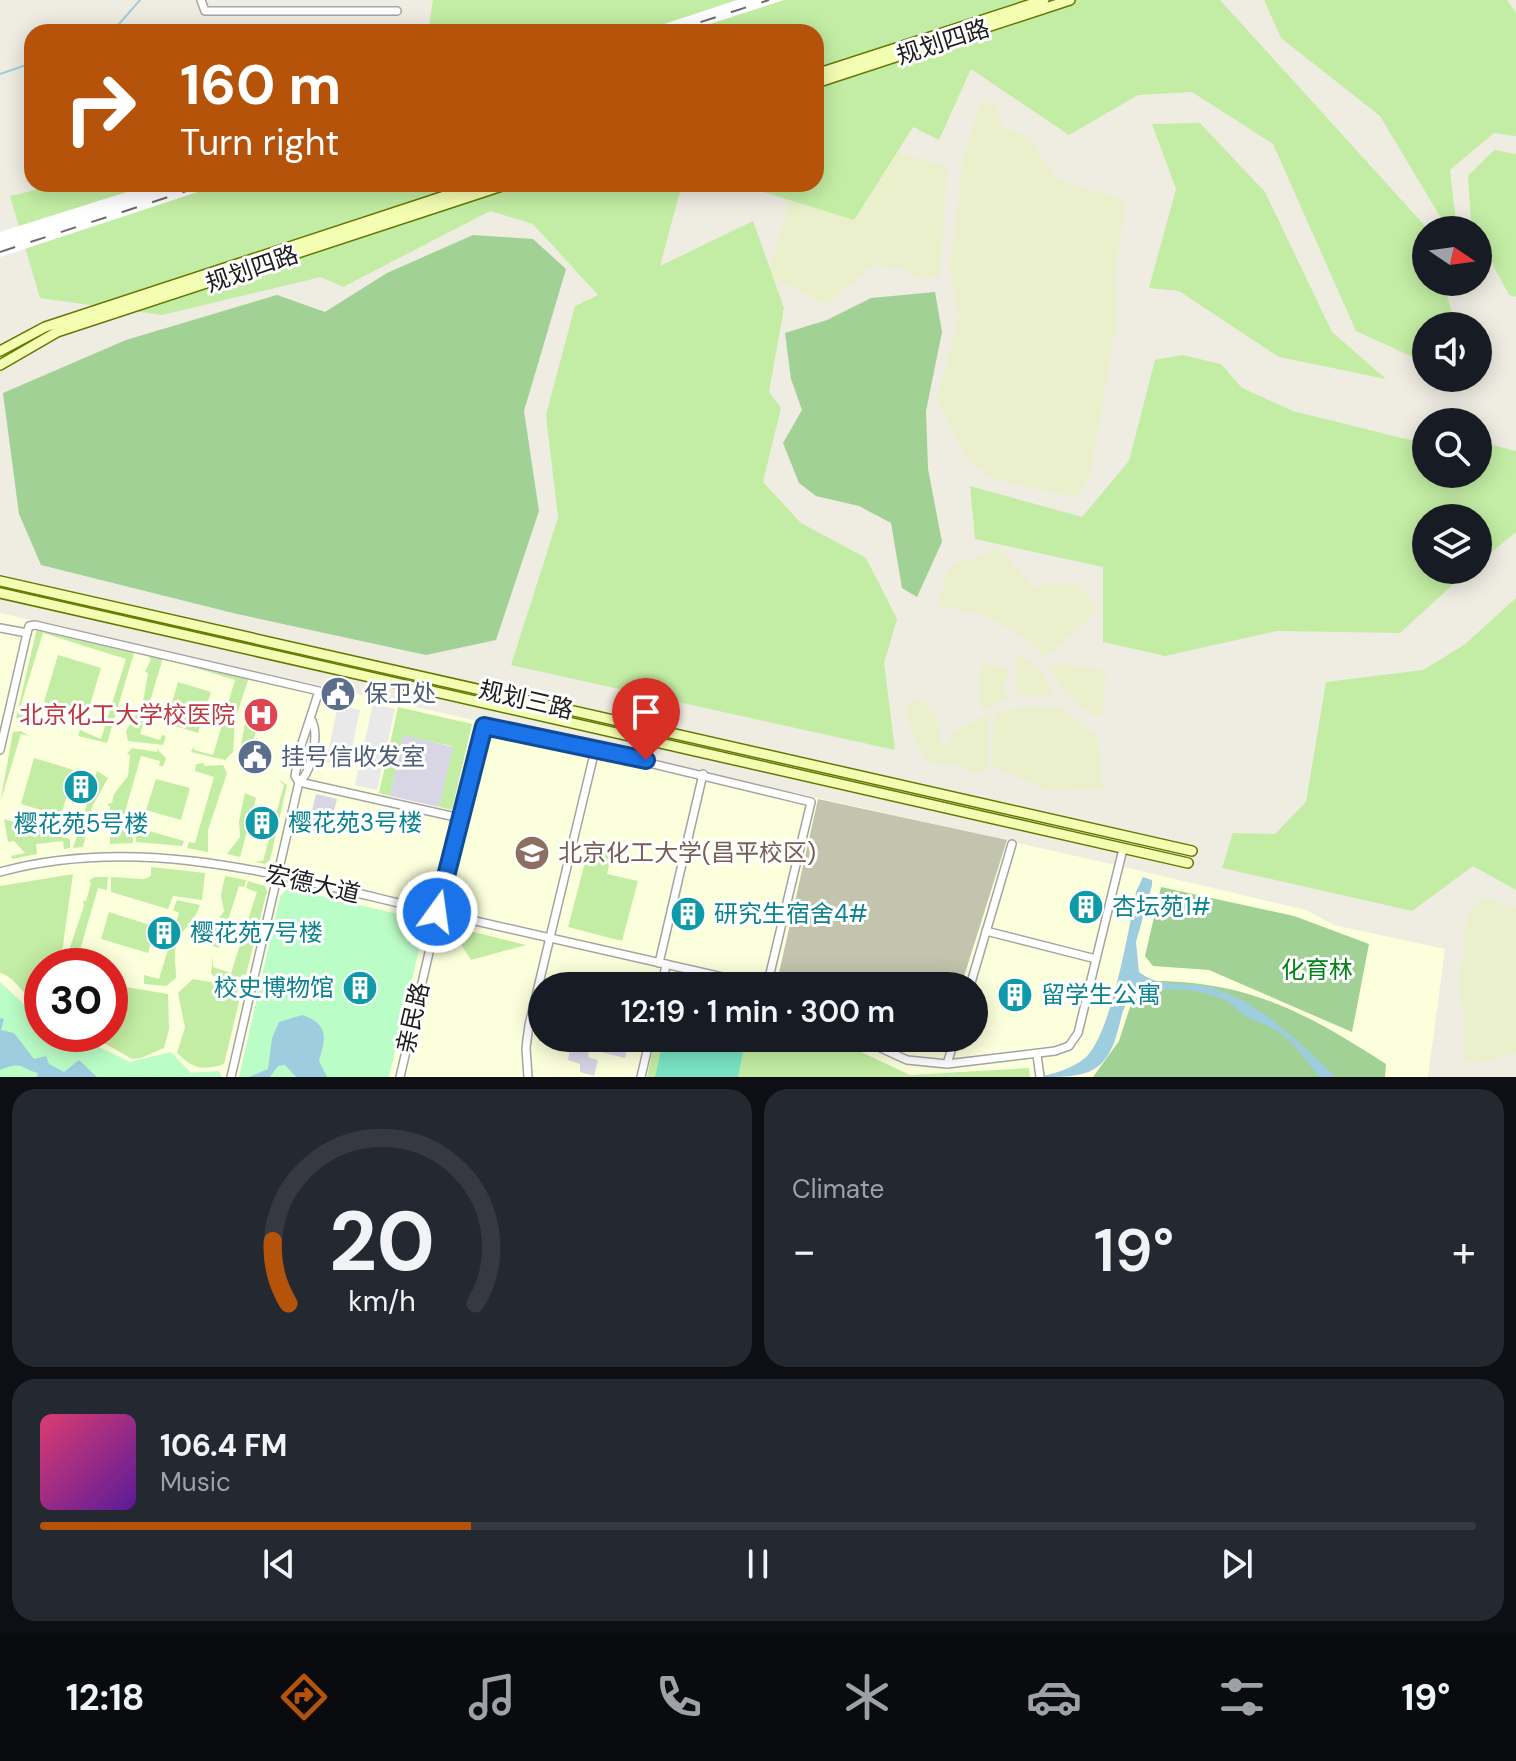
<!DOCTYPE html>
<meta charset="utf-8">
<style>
body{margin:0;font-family:"DM Sans","Noto Sans SC",sans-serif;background:#242831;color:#f1f3f6;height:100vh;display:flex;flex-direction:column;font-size:30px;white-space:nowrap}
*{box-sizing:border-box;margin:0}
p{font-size:26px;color:#9ea1a6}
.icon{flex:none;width:44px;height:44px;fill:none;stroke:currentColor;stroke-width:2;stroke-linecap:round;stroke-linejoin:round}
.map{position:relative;height:1077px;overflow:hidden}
.panel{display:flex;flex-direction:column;gap:12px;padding:12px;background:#0d0f14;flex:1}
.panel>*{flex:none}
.guide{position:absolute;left:24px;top:24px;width:800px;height:168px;border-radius:24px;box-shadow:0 4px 20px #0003;background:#b45309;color:#fff;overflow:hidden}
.needle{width:52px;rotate:103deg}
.buttons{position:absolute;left:1412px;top:216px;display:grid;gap:16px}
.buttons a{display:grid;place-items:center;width:80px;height:80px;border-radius:50%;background:#171b24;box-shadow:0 4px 20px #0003;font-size:40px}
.speed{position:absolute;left:24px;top:948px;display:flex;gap:16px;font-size:40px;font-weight:700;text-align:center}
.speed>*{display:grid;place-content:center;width:104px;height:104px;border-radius:50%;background:#171b24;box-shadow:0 4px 20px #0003;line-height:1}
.speed .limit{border:12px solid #d22;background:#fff;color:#111}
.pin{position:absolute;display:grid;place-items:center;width:68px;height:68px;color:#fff;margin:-82px -34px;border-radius:50% 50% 50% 0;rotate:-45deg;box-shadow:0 0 8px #0007}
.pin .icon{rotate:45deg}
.me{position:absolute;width:88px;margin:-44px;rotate:14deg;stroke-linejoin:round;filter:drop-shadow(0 0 6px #0008)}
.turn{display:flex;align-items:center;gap:28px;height:168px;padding:0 24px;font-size:36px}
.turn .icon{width:104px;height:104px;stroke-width:2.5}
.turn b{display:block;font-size:56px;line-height:68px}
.big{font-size:60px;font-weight:600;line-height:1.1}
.panel .tile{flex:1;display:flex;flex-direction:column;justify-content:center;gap:12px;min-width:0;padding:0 28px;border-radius:24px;background:#242831}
.panel .dial{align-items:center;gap:0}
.dial svg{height:208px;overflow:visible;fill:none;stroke:#363941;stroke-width:7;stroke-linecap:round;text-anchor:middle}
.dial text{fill:#f1f3f6;stroke:none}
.song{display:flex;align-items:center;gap:24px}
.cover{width:96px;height:96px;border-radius:12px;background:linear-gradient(135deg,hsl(340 70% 55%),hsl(270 70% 35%))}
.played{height:8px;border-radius:4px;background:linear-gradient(90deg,#b45309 30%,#363941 30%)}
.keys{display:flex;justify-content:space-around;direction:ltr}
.heat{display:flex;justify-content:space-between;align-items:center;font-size:44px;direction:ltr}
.panel .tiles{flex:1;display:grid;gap:12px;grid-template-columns:1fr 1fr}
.tile:last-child{grid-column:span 2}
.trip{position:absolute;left:528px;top:972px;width:460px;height:80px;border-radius:40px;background:#171b24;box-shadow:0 4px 20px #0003;font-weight:600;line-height:80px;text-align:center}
.tab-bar{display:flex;height:128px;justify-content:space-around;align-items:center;background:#090b0e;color:#9ea1a6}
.tab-bar .icon{width:56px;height:56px}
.tab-bar .on{color:#b45309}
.tab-bar b{font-size:36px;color:#f1f3f6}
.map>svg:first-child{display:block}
.education{fill:#fcffdb;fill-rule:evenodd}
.construction{fill:#c3c4ad}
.farmland{fill:#eaf0cc}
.grass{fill:#c3eda4}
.forest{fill:#a1d194}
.park{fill:#bbfdc6}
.pitch{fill:#7ae4c3}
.parking{fill:#e9e9e9}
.plaza{fill:#d8d6e5}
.water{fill:#9fcde0}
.pier{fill:#fff}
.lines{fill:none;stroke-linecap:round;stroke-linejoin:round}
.stream{stroke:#9fcde0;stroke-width:2}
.street-casing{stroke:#a4a4a4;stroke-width:10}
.secondary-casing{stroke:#627800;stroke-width:12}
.street{stroke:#fff;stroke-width:7}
.secondary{stroke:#f4feb2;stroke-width:9}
.rail{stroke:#6b6b6b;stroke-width:2;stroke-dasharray:16 16;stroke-linecap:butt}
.route-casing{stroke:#114b97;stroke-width:20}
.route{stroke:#1a73e8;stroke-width:14}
.labels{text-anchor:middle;stroke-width:6;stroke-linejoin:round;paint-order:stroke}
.street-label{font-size:24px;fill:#1d1d1d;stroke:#fff}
.service-label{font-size:24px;fill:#4e5e75;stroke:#fff;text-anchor:start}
.health-label{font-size:24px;fill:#be3a42;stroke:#fff;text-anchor:end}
.culture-label{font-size:24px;fill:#0d838f;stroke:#fff;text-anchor:start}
.education-label{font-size:24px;fill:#785e54;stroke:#fff;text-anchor:start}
.park-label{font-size:24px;fill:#048318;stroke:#fff}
</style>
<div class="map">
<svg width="1516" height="1077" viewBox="0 0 1516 1077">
<rect width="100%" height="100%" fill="#efece2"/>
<!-- education -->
<path class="education" d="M 0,613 L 1133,869 L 1306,910 L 1334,925 L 1445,949 L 1428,1077 L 0,1077 ZM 42,966 L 110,966 L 110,1034 L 42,1034 ZM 542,986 L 974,986 L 974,1038 L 542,1038 Z"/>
<!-- construction -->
<polygon class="construction" points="818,799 1007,840 961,986 818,986 779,973"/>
<!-- farmland -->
<g class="farmland">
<polygon points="980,101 996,105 1003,127 1029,138 1057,179 1126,201 1115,272 1116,326 1090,476 1077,498 991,478 966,457 937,399 959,317 950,268 963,161"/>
<polygon points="816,129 947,167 940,277 920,279 902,268 871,265 827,305 768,276 788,205 779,184 816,184"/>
<polygon points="999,548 1032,586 1076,583 1099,610 1046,657 1017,633 985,616 937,605 950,567"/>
<polygon points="1017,653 1039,668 1055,696 1016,696"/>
<polygon points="983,662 1010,670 1004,684 1007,697 982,712 979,687"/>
<polygon points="1057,664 1106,671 1102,715 1094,716 1068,695 1048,667"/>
<polygon points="913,701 922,701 935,714 941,744 947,745 954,732 989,713 988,771 968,772 962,766 929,762 918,748 905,711"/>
<polygon points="1036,706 1063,709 1097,737 1103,789 1047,791 992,765 994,713"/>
<polygon points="1483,898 1516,908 1516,1053 1477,1063 1464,1060 1465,1016 1459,993 1466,923 1471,910"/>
</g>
<!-- grass -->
<g class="grass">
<polygon points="433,0 1220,0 1426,227 1426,282 1443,282 1456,326 1426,326 1426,363 1356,331 1273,144 1192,92 1138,95 1069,135 971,69 939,140 913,127 854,220 738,184 816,184 816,32 428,32"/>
<polygon points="1264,0 1507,0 1516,13 1516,136 1494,133 1450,170 1457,230 1448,230 1380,116 1281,38"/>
<polygon points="1200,123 1265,192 1332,332 1386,379 1279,357 1179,291 1149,288 1176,189 1152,124"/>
<polygon points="1494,150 1516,154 1516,297 1509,295 1471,223 1468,176"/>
<polygon points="61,184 682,184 660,266 753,221 784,308 769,392 781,408 763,482 801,523 866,558 897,619 884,663 895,750 511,665 558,518 546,415 575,306 598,295 533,224 490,211 343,287 321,277 162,315 40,298 10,196"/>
<polygon points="1182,355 1221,364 1242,388 1293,411 1410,440 1426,440 1426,474 1478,474 1478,441 1516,451 1516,532 1478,563 1478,518 1426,518 1426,570 1469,570 1400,633 1277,631 1165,656 1103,642 1103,567 975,539 970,486 1082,517 1129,461 1155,360"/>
<polygon points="1516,598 1516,890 1473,866 1412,911 1222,868 1233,833 1275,834 1306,802 1326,682 1423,670 1464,645"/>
<polygon points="37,628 134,653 107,743 78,736 80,730 101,739 126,659 43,633 18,714 43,720 41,726 16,718"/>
<polygon points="58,655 101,668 87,715 44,702"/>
<polygon points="156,655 245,676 248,680 235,720 233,752 225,760 191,752 194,746 194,750 213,755 235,680 163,658 140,734 160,740 162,735 166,736 163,745 128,741 126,731 143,702 148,673 145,672 151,659 148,658"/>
<polygon points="178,682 211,692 198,733 166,723"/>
<polygon points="398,707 472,724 452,810 439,807 452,746 403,736 390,796 379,793"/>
<polygon points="246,717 260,719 248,757 254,759 256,767 238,757 243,756 246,748 241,746"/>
<polygon points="21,731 29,736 21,734 0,803 13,732"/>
<polygon points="132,748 157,752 157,749 166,758 163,766 159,766 160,761 141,756 122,822 132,826 133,843 110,844 110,807 107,804 112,803 114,794 128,776 130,755 127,754"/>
<polygon points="34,758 74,770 61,816 21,804"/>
<polygon points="204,763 204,766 223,765 227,773 208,830 208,852 187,848 189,842 195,843 214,777 195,771 196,764"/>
<polygon points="97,771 108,778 92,807 83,847 73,848"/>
<polygon points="156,779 190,788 181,820 146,810"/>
<polygon points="278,779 287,785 270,860 265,864 254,861 263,861 284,785"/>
<polygon points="245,793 256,798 240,857 227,854 240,837 239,821"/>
<polygon points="4,819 70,839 70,848 64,849 63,841 36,844 37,854 12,859 11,856 25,853 14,841 8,842"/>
<polygon points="135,827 184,841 182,846 136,842"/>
<polygon points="589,847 612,853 607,874 638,881 622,941 568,927"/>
<polygon points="151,867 205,873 202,900 173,896 168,909 111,892 111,877 144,879 151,876"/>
<path d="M 73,874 L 60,966 L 42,966 L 42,1004 C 21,997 16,976 0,973 L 0,886 Z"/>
<polygon points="225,876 246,880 244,887 239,886 219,948 207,944 212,929 224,911 221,895"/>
<polygon points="94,877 108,877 107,890 98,888 78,957 90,961 89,966 69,966 65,962 84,906 83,901 86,901 91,883 89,881"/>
<polygon points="248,881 265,886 267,891 246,975 242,974 240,982 213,976 211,973 213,956 213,967 231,973 257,892 246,888"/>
<path d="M 177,900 L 200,905 C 195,920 182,930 177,941 C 173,953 176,965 176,978 L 166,986 L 144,984 L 144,975 L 159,979 L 179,913 L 173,910 Z"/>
<polygon points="109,912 156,927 148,953 101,939"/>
<polygon points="449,926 526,945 471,960"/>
<polygon points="110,978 126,987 168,994 169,1029 164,1048 141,1058 132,1059 102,1042 71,1040 59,1034 110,1034"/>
<path d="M 193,979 L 239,987 L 237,993 L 241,994 L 224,1064 C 203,1071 193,1069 177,1053 L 185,1027 L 178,993 Z"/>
<polygon points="655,1038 840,1038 859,1051 910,1075 1029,1068 1030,1077 647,1077"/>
</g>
<!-- forest -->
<g class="forest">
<polygon points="473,235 533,239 566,269 524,411 539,511 496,640 426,655 237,614 41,565 19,514 3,393 126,340 277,295 325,312 387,273"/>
<polygon points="935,292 942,332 926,411 928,469 942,542 917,597 902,588 891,523 859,506 816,496 799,483 783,443 802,410 791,379 785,333 827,320 871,298"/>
<polygon points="1161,887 1294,916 1369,944 1352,1032 1209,970 1153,966 1145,956"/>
<path d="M 1150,981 C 1249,981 1305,1012 1386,1064 L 1385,1077 L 1093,1077 L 1119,1041 L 1130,1007 Z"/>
</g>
<!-- park -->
<g class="park">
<polygon points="287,888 423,920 425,924 389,1077 239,1077 280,897"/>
<polygon points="0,982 27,1007 41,1011 42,1034 54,1034 66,1044 91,1043 130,1062 171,1052 191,1073 219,1071 222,1077 0,1077"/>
</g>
<!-- pitch -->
<polygon class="pitch" points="664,1038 746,1038 738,1077 655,1077"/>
<!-- parking -->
<g class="parking">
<polygon points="373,704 395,709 377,790 355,785"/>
<polygon points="338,705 360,710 348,766 326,762"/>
</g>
<!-- plaza -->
<g class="plaza">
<polygon points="403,735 453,747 439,807 390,796"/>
<polygon points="316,794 337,799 328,835 307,831"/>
<polygon points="572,1038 591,1038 591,1043 598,1045 599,1038 630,1038 625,1058 589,1049 588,1057 598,1060 594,1076 580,1072 580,1064 568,1060"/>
</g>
<!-- water -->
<g class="water">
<path d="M 1143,877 L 1152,880 L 1152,885 L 1136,942 L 1139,972 C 1161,990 1190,980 1216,989 C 1266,1006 1299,1043 1336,1077 L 1319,1077 C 1308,1063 1297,1046 1283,1035 C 1271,1026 1256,1022 1244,1015 C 1239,1012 1235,1006 1230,1003 C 1207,988 1150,983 1129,1001 C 1122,1008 1121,1020 1118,1030 C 1106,1077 1082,1077 1039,1077 C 1055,1073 1072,1069 1085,1058 C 1111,1036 1129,928 1136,892 Z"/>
<path d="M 302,1015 C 329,1024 326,1038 319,1061 L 327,1077 L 296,1077 L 285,1065 L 278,1066 L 270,1077 L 249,1077 L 268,1069 L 272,1038 L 279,1022 Z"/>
<path d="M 0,1018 L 4,1019 L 1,1030 L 14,1033 L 34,1059 L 46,1056 L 49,1064 L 64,1072 L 79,1060 L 97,1077 L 37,1077 L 38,1073 C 21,1069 23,1060 0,1070 Z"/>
</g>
<!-- pier -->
<g class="pier">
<polygon points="737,0 784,0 685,32 640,32"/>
<polygon points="152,184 222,184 0,257 0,232"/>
</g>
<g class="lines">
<!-- stream -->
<g class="stream">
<polyline points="112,32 140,0"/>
<polyline points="0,74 32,63"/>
</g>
<defs>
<g id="street">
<polyline points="201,0 205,11 397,11"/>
<polyline points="0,628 27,633"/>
<polyline points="0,750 27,633 29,626 35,625 319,691 300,749 295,776 299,782"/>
<polyline points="299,782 460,818"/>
<path d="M 0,872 C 146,832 294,879 436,912 C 545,937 654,962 762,986"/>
<polyline points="986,931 1096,959"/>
<polyline points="659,963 703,774"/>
<polyline points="662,986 666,964"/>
<polyline points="970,986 1012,844"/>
<polyline points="859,1038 907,1060 947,1064 1055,1051 1069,1046 1078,1033 1123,849"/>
<polyline points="1037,1055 1040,1077"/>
<polyline points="947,1064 955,1038"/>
<path d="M 231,1077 L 299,782 C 312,772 319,735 312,721"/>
<polyline points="400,1077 481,730 492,727 595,750"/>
<polyline points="528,1077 526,1048 529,1025 595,750 811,802 767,986"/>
<polyline points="641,1077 650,1038"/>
</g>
<g id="secondary">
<polyline points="816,74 1044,0"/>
<polyline points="816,83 1070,0"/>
<polyline points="0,351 45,327 481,184"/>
<polyline points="0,365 57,332 508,184"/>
<polyline points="0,581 1192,851"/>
<polyline points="0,593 1188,863"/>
</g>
</defs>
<!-- street casing -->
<use href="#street" class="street-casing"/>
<!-- secondary casing -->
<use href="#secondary" class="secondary-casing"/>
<!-- street -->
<use href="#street" class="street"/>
<!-- secondary -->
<use href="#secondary" class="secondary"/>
<!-- rail -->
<g class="rail">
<polyline points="670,32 769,0"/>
<polyline points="0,252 208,184"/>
</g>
</g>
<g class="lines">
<defs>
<polyline id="route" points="437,912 484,726 646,760"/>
</defs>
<!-- route casing -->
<use href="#route" class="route-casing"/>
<!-- route -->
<use href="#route" class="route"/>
</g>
<!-- icons -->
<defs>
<symbol id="civic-disc" viewBox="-11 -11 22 22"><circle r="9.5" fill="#5c6f8a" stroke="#fff"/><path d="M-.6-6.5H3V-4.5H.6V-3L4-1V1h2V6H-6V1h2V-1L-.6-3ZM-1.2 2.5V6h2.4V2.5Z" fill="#fff"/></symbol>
<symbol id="hospital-disc" viewBox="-11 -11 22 22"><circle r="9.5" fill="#e0444e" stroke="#fff"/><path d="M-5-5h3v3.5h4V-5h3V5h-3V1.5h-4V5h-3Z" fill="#fff"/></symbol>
<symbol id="building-disc" viewBox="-11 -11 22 22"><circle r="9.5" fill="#0f9aa8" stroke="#fff"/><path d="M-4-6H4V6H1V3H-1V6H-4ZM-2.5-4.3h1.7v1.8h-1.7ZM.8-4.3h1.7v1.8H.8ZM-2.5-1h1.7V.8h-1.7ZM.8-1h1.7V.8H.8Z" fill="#fff"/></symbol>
<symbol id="university-disc" viewBox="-11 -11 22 22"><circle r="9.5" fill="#8d6e63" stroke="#fff"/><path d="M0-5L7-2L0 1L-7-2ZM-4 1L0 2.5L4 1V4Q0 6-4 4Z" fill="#fff"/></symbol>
</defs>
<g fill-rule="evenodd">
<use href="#civic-disc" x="318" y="674" width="40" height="40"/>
<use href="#hospital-disc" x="241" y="695" width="40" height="40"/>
<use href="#civic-disc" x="235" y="737" width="40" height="40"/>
<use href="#building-disc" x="61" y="767" width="40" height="40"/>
<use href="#building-disc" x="242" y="803" width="40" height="40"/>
<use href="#university-disc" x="512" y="833" width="40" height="40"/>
<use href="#building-disc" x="1066" y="887" width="40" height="40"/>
<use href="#building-disc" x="668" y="894" width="40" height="40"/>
<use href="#building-disc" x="144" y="913" width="40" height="40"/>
<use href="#building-disc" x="340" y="968" width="40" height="40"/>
<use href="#building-disc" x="995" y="975" width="40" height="40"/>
</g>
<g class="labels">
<!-- street labels -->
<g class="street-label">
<text transform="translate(943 42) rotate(-18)" y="8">规划四路</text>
<text transform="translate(252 269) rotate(-19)" y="8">规划四路</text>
<text transform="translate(526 700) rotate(13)" y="8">规划三路</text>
<text transform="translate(313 884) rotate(13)" y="8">宏德大道</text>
<text transform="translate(413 1018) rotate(-77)" y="8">亲民路</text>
</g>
<!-- service labels -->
<g class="service-label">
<text x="364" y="702">保卫处</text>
<text x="281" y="765">挂号信收发室</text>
</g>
<!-- health labels -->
<g class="health-label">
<text x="235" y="723">北京化工大学校医院</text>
</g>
<!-- culture labels -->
<g class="culture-label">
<text x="288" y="831">樱花苑3号楼</text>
<text x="81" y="832" text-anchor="middle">樱花苑5号楼</text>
<text x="1112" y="915">杏坛苑1#</text>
<text x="714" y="922">研究生宿舍4#</text>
<text x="190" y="941">樱花苑7号楼</text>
<text x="334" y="996" text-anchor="end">校史博物馆</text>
<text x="1041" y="1003">留学生公寓</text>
</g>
<!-- education labels -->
<g class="education-label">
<text x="558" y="861">北京化工大学(昌平校区)</text>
</g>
<!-- park labels -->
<g class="park-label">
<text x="1317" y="978">化育林</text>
</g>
</g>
</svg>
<div class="buttons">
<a><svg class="needle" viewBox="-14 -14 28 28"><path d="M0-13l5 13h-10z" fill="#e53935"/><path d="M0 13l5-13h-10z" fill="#9ea1a6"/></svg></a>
<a><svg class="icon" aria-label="sound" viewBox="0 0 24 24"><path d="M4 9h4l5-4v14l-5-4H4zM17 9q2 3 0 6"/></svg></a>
<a><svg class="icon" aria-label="search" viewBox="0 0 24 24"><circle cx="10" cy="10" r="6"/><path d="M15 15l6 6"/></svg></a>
<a><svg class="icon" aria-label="layers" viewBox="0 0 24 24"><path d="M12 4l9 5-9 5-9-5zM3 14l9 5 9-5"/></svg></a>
</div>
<div class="speed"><div class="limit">30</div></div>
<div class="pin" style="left:646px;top:760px;background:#d93025"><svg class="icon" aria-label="arrive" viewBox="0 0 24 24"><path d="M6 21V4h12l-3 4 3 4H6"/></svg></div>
<svg class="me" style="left:437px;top:912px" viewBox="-20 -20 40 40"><circle r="17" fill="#1a73e8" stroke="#fff" stroke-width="3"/><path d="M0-11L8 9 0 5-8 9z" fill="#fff"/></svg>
<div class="trip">12:19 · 1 min · 300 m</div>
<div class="guide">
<div class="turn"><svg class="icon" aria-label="right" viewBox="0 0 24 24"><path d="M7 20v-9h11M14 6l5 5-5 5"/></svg><div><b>160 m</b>Turn right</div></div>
</div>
</div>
<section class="panel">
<div class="tiles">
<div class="tile dial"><svg viewBox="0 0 100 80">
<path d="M14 69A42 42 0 1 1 86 69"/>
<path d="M14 69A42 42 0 0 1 8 45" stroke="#b45309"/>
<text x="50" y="56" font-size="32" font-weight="700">20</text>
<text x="50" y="72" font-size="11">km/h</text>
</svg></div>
<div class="tile"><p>Climate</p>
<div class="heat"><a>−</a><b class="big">19°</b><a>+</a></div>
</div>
<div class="tile">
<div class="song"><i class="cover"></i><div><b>106.4 FM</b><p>Music</p></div></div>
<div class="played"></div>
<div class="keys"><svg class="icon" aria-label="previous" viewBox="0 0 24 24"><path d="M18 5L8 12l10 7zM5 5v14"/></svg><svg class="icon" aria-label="pause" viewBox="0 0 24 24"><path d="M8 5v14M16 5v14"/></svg><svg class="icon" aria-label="next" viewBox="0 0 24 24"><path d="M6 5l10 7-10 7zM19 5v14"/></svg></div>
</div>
</div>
</section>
<nav class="tab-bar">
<b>12:18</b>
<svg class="icon on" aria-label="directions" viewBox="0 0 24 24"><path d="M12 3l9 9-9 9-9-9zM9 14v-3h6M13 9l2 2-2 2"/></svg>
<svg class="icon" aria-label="music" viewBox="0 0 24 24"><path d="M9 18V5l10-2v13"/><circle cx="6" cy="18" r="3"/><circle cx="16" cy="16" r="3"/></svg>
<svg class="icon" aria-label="phone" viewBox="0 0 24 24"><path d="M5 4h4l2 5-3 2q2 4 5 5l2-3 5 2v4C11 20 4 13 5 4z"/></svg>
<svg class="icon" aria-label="climate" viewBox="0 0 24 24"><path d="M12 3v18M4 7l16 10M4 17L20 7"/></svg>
<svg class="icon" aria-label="car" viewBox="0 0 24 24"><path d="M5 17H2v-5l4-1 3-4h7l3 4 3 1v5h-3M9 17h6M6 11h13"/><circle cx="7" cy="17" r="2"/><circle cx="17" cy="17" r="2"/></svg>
<svg class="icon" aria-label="filters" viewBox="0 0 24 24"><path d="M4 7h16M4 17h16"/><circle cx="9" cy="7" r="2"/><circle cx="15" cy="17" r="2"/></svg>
<b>19°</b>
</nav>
